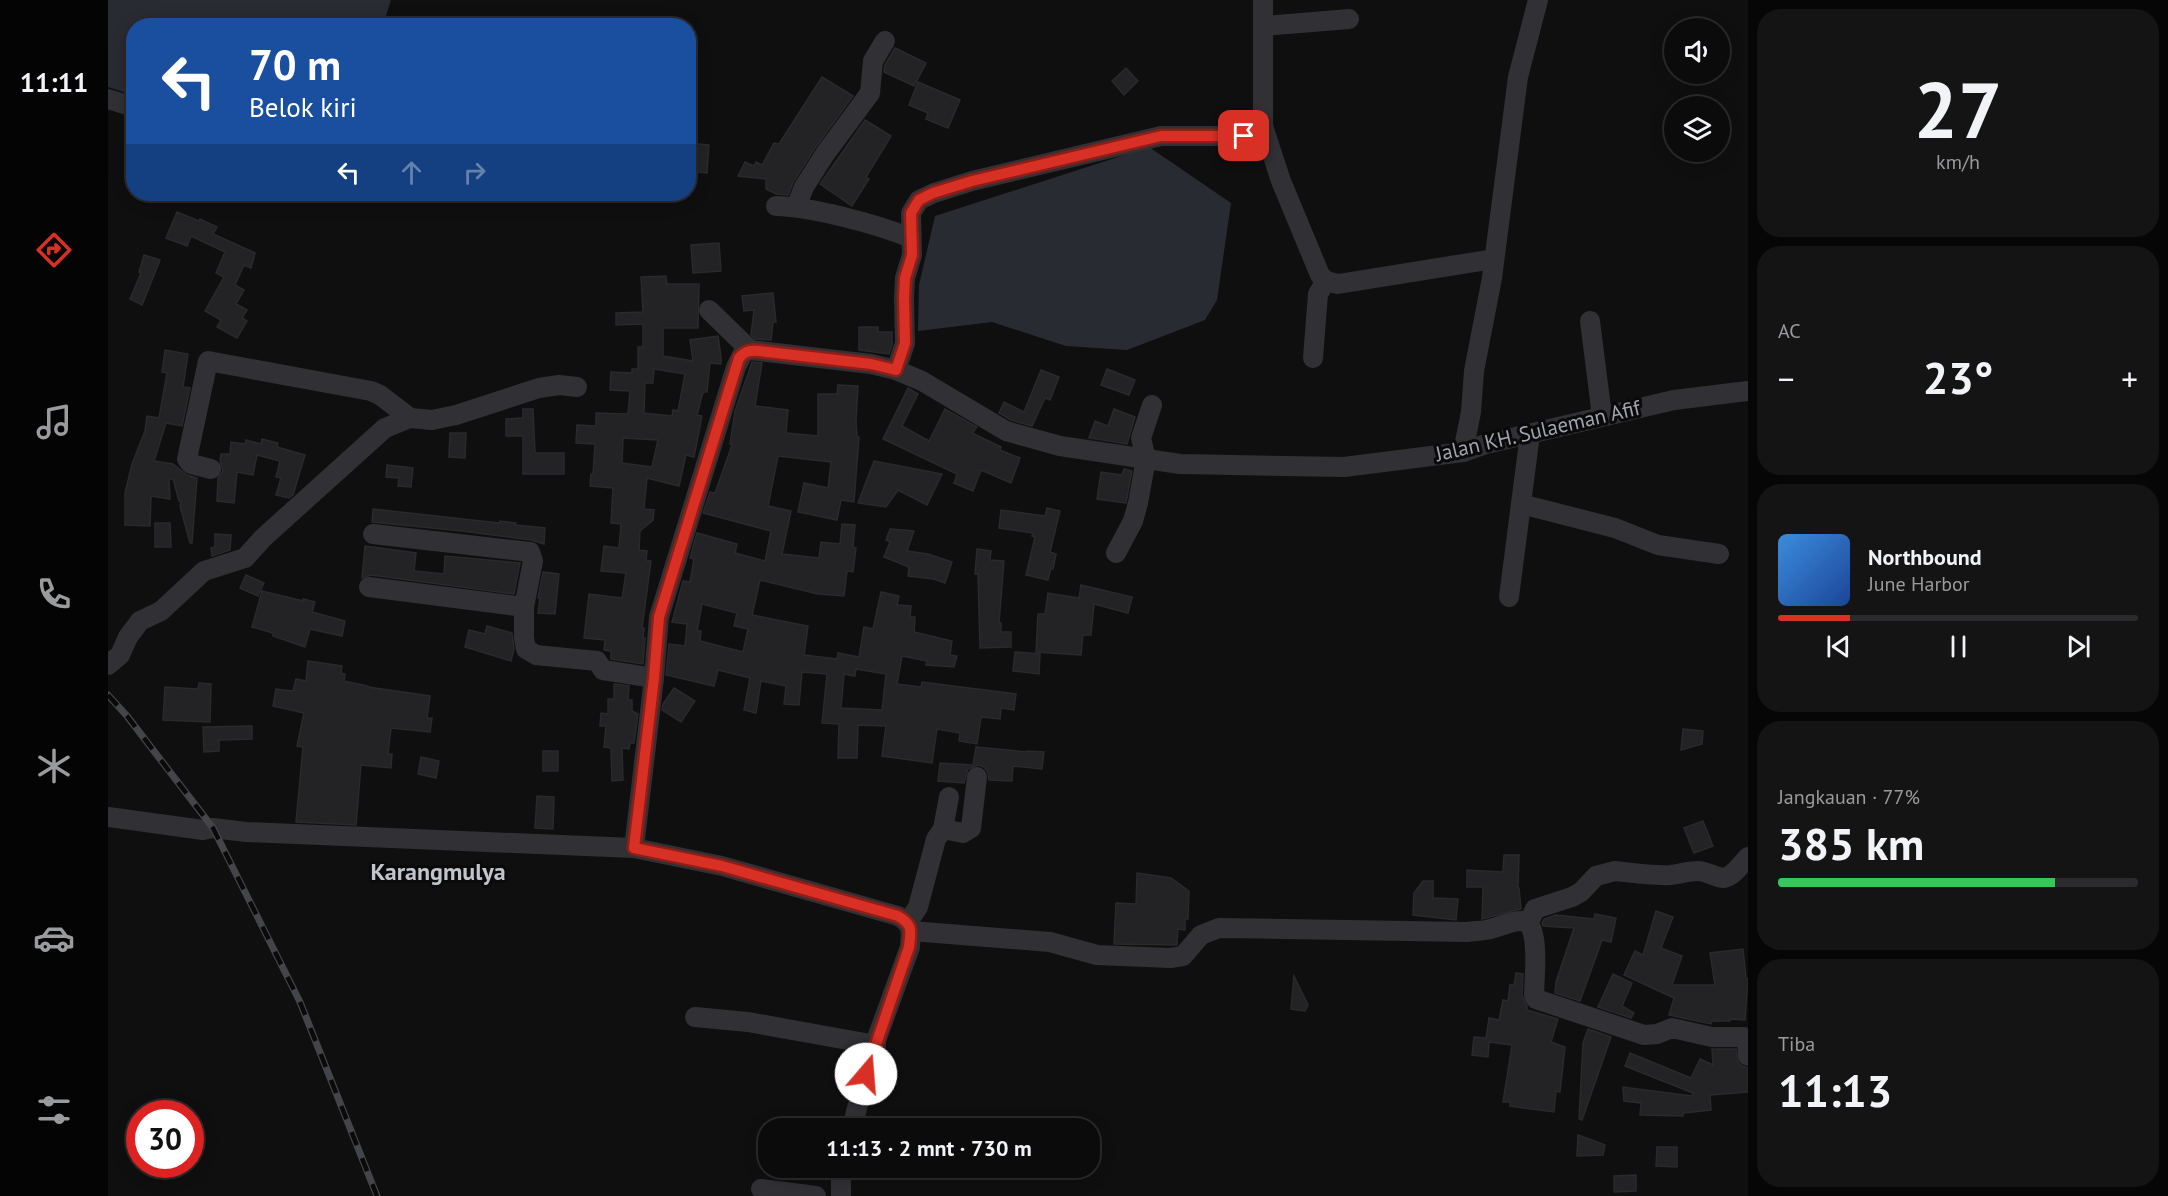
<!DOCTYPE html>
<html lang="id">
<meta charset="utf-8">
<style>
body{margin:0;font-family:"PT Sans",sans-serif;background:#141415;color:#f1f3f6;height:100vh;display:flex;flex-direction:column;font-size:22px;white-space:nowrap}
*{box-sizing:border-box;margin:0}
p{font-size:20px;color:#9a9b9d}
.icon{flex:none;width:33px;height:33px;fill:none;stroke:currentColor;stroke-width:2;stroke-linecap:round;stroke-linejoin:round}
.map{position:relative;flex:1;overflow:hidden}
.drawer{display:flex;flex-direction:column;gap:9px;padding:9px;background:#060607;width:420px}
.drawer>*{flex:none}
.banner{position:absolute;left:18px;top:18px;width:570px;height:183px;border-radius:24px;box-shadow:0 3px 15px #0003,0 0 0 2px #2b2b2d;background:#1a4fa0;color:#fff;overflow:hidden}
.fabs{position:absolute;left:1556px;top:18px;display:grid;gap:12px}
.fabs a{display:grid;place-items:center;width:66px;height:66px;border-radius:50%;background:#0b0b0c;box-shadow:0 3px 15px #0003,0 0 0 2px #2b2b2d;font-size:30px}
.speed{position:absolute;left:18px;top:1100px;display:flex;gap:12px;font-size:30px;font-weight:700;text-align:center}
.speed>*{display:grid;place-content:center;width:78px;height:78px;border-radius:50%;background:#0b0b0c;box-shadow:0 3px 15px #0003,0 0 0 2px #2b2b2d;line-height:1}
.speed .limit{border:9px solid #d22;background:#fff;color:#111}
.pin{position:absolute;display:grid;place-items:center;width:51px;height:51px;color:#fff;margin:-26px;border-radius:12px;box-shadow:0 3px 9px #0006}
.me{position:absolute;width:66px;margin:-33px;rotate:18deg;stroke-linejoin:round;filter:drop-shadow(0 0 4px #0008)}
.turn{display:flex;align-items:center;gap:21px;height:126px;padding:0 24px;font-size:27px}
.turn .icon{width:78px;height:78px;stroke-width:2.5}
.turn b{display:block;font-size:42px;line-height:51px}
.lanes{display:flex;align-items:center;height:57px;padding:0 24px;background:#0003;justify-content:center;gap:30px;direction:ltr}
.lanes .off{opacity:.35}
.big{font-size:45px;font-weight:600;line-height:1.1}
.drawer .tile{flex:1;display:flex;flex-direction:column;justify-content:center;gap:9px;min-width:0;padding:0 21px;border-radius:24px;background:#141415}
.drawer .dial{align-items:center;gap:0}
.dial b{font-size:78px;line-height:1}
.song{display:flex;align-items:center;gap:18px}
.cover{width:72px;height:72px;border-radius:9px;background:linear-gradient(135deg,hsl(210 70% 55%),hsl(220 70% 35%))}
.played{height:6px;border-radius:3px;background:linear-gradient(90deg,#d93025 20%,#2b2b2d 20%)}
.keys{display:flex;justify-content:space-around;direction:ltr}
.heat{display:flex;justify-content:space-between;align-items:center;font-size:33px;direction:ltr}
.charge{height:9px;border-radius:4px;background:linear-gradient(90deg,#34c759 77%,#2b2b2d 0)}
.trip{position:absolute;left:650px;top:1118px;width:342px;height:60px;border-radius:24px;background:#0b0b0c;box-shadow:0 3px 15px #0003,0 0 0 2px #2b2b2d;font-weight:600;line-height:60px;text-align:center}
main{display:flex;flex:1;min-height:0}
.dock{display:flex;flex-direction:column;width:108px;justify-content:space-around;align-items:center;background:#040405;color:#9a9b9d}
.dock .icon{width:42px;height:42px}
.dock .active{color:#d93025}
.dock b{font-size:27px;color:#f1f3f6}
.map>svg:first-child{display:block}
.water{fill:#282c32}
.building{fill:#232224;stroke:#2a292c;stroke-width:1.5;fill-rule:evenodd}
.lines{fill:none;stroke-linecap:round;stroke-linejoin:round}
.minor{stroke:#313135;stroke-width:20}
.rail-casing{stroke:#444549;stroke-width:7}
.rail{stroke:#0a0a0b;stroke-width:4.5;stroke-dasharray:14;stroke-linecap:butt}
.route-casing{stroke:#8d1f18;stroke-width:15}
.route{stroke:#d93025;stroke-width:10}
.labels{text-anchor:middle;stroke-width:6;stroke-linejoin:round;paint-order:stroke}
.street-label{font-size:21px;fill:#a2a4af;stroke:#0a0a0b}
.quarter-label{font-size:24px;font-weight:bold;fill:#c2c4cc;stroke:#0a0a0b}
</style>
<main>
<nav class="dock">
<b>11:11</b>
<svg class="icon active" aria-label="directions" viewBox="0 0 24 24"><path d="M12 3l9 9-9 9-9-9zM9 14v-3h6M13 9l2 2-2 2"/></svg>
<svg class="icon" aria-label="music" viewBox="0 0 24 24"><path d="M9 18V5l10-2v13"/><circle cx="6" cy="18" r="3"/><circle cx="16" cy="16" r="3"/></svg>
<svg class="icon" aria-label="phone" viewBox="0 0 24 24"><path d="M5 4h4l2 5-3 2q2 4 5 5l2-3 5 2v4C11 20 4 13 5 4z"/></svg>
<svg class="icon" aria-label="climate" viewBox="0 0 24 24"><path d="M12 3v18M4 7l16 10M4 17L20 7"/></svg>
<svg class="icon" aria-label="car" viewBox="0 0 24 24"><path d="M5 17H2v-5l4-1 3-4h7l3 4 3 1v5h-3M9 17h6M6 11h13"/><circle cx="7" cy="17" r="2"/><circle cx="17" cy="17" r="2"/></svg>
<svg class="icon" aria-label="filters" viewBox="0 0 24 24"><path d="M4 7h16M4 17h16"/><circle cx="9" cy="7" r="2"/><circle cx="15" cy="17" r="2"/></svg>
</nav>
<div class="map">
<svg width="1640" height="1196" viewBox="0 0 1640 1196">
<rect width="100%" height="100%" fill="#0f0f10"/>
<!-- water -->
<g class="water">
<polygon points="0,0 283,0 275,25 26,26 25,95 0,87"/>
<polygon points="1041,147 1123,203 1109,300 1097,320 1019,350 958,346 884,322 810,331 811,285 827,216"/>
</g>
<!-- building -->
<g class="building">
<polygon points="787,48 818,63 806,86 776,72 777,65"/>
<polygon points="1018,68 1030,81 1016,95 1004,81"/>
<polygon points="714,77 745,96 707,148 686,181 680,195 668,194 658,189 658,179 630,176 637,162 646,166 648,162 654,165 666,143 671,144"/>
<polygon points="810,82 852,100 840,128 818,119 820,113 801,105"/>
<polygon points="757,120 783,136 758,177 761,179 744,206 712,184"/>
<polygon points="580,143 601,145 599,173 580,171"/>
<polygon points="69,212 91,221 92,219 109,227 105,234 147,253 143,268 136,265 127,285 136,290 128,304 139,310 134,318 139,321 129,338 109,327 113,320 97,311 116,277 108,273 117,252 83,236 79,246 58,238"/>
<polygon points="611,243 613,271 585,273 583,245"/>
<polygon points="36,255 52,260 34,305 22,299 33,273 31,272"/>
<path d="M 558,276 L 559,284 L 591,284 L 590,328 L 555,328 L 555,356 L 585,361 L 582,340 L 610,336 L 613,357 L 613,364 L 602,363 L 599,392 L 595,392 L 589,415 L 594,416 L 586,457 L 578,455 L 571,486 L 539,478 L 536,509 L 546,510 L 545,520 L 532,531 L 531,550 L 539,551 L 538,560 L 543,561 L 534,628 L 536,628 L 535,638 L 537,638 L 535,664 L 503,659 L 503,651 L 496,650 L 497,640 L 476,638 L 481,594 L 514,598 L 518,573 L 493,571 L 496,546 L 511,548 L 513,524 L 503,523 L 505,488 L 482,486 L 483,474 L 485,474 L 487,444 L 468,443 L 469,425 L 488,426 L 488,413 L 520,414 L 522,391 L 502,390 L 503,372 L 524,373 L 524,369 L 530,369 L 530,347 L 535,347 L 535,324 L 508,325 L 508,313 L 535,312 L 533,277 ZM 546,369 L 577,374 L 570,411 L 565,410 L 564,416 L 536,413 L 537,383 L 545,383 ZM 515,438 L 550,440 L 544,467 L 514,463 Z"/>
<polygon points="665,293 668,322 665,322 663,340 647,339 643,335 646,310 636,311 634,296"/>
<polygon points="751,327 770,327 770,332 784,332 784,345 781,354 751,350"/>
<polygon points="57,350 80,354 75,387 82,388 74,426 58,423 46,461 65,464 79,475 89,478 84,543 82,543 72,506 73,501 71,501 65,479 61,479 62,499 43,496 42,526 17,525 17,493 24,464 37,431 39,416 51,418 59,373 54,372"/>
<path d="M 644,362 L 654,363 L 647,406 L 680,410 L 678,433 L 710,436 L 710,394 L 729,394 L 730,385 L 750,386 L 748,421 L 749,437 L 751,437 L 746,502 L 733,500 L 729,520 L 690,512 L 696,483 L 720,488 L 723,462 L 670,456 L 660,506 L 683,511 L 674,554 L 711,558 L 713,542 L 732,544 L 734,524 L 747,525 L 745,547 L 748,548 L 745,572 L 739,571 L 736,596 L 710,594 L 652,580 L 644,615 L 700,626 L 696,655 L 729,659 L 730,653 L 751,657 L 756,627 L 765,629 L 773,592 L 791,596 L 789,605 L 803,606 L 802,617 L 807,617 L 806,632 L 844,641 L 842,655 L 849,656 L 846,667 L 818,665 L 819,661 L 794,656 L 789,684 L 813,687 L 814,682 L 908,694 L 906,710 L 893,708 L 892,719 L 873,717 L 869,744 L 851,741 L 852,733 L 829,729 L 824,763 L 774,756 L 778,726 L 750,725 L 749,758 L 730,758 L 731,724 L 714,723 L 719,674 L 694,672 L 691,705 L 676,704 L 678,686 L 653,681 L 648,713 L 636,710 L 642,678 L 610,670 L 606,686 L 558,675 L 561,644 L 577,646 L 579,624 L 564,622 L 575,581 L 582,582 L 586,559 L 582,558 L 589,533 L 629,544 L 627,553 L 657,561 L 663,531 L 595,513 L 602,492 L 607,493 L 624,445 L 622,444 L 627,411 ZM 594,604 L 629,613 L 626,626 L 640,629 L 635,652 L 592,641 L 593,631 L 589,631 ZM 748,669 L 778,674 L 774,710 L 733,708 L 736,674 L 747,676 Z"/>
<polygon points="999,369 1027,380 1021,395 993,385"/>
<polygon points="933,370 951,377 942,400 937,398 924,426 903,420 891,413 896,402 916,412"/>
<polygon points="800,388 810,394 794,426 821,441 837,409 869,427 864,433 893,447 892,450 912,458 903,483 873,470 865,491 846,483 849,474 775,439"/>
<polygon points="415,409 425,409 427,453 456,453 456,474 415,474 415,436 398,436 398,419 415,418"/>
<polygon points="1006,409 1027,417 1019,444 981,438 987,421 1000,426"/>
<polygon points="342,433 358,433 357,458 341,457"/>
<polygon points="154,439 170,443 169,447 197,455 185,495 181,498 168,495 173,478 168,477 172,461 149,455 145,475 129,472 126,503 109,501 110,478 115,471 112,462 113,454 122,454 123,442 137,444 138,440 153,444"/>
<polygon points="766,461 834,474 819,505 790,490 778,507 750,503"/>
<polygon points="279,465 305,468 303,487 290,486 291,478 278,477"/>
<polygon points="1016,469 1024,471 1018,503 989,499 993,472 1014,475"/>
<polygon points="939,508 952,511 942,552 948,554 945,569 943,568 940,580 918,575 927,537 924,536 925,533 891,528 893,510 937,516"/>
<polygon points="265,509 391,523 392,521 408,523 407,525 437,528 436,544 423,540 354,531 264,522"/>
<polygon points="47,523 62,523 63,547 47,547"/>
<polygon points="782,529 806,531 799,551 820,554 844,562 837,583 826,579 800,576 801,567 776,557 782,542 778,540"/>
<polygon points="107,534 123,535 122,550 104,556 103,548 107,547"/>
<polygon points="257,546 308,553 306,571 336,574 337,556 412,563 406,594 263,575 254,578"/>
<polygon points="869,549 883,551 882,560 896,561 891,623 893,623 893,632 903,632 903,647 872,648 870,574 867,574"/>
<polygon points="435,572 451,574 447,614 430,613 432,598 430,598"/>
<polygon points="138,575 156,583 150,596 132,588"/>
<polygon points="973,585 1024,597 1020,613 986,604 983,635 975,635 973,655 928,652 930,614 937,614 940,593 971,598"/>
<polygon points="154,591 195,601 195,599 207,602 204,612 237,621 234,636 202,629 197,647 165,636 165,633 144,627"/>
<polygon points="379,626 404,633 406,649 403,661 357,647 361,630 377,634"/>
<polygon points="907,652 932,654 931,674 905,671"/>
<polygon points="200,661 234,666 233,673 237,674 236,681 260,686 260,687 322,696 319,718 324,718 322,732 283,728 280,754 284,754 283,768 253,765 248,825 188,822 195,747 189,746 196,713 165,706 168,689 185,691 188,679 198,681"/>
<polygon points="91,683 103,684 102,722 55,720 57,687 90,689"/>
<polygon points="506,684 521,686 520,700 524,700 524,711 530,714 526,743 522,743 521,749 514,748 515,780 504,781 503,748 496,747 498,726 492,726 493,713 500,714 500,699 506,699"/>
<polygon points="566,688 587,701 573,722 554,710 555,704"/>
<polygon points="144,726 144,739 111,740 111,751 96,752 95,727"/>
<polygon points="1575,729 1595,731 1594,744 1573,750"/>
<polygon points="868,747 919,752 919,751 936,752 934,769 905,766 904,781 881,780 880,772 876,767 870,765 860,769 856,783 830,781 832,763 865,765"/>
<rect x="435" y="751" width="15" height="20"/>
<polygon points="313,757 331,761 328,778 310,774"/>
<polygon points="429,796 446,797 445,829 427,828"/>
<polygon points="1595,821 1605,846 1586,853 1576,828"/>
<polygon points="1396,855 1411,855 1410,888 1411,888 1413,909 1374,919 1375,887 1359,887 1359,870 1395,872"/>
<polygon points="1029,873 1063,878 1081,891 1080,919 1077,919 1077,930 1070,929 1069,945 1006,944 1008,903 1028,904"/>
<polygon points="1315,881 1325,881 1325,898 1350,899 1348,920 1305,915 1306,893"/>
<polygon points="1548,911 1565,917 1553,948 1574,956 1564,985 1607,985 1602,953 1635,949 1638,978 1640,979 1637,1020 1622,1019 1622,1021 1604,1021 1603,1024 1561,1015 1566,998 1516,975 1527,951 1535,955"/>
<polygon points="1487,914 1508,918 1503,942 1494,940 1472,1001 1447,993 1448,982 1466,928 1435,926 1434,923 1436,919 1448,915 1486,919"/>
<polygon points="1408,973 1415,974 1414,995 1419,1006 1419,1010 1450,1019 1443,1042 1457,1047 1452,1092 1448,1091 1446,1112 1402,1106 1402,1102 1395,1102 1404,1045 1381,1042 1380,1057 1364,1055 1366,1037 1378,1038 1381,1018 1391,1020 1395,1000 1400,1001 1402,985 1406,985"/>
<polygon points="1505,974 1524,983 1514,1006 1526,1013 1523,1018 1490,1007"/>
<polygon points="1186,976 1200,1005 1197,1011 1183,1009"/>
<polygon points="1480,1029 1503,1037 1474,1120 1471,1119 1475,1043"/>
<polygon points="1604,1049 1628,1049 1630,1062 1634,1066 1640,1068 1640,1092 1602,1095 1603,1110 1575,1113 1575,1116 1532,1115 1533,1103 1516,1101 1515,1087 1584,1096 1585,1093 1517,1066 1522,1053 1583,1078 1592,1059 1605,1065"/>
<polygon points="1470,1135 1497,1145 1495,1155 1469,1156"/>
<polygon points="1549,1147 1569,1147 1569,1167 1548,1166"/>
<polygon points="1528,1175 1528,1191 1506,1192 1506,1176"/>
</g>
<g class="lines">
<!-- minor -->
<g class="minor">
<polyline points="1155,0 1155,126 1173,181 1212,275 1218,281 1230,284 1386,259"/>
<polyline points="1155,26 1241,19"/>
<polyline points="0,99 26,107"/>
<path d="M 668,206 C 705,207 768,224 803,238"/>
<polyline points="688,207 696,187 717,154 762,93 765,61 777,41"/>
<polyline points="601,310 642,350"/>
<polyline points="1482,321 1494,416"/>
<polyline points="1205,358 1210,294 1218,281"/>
<polyline points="788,370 797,343 796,297 797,278 804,255 803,213 811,200 826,193 864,181 1053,136 1157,136"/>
<polyline points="1355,452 1363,412 1366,371 1384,278 1410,77 1430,0"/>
<polyline points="103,469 83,464 79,459 100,361 263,391 272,395 302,418"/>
<polyline points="1413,504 1507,528 1550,545 1611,554"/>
<polyline points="265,534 422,552 425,561 416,607"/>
<polyline points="1008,553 1025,521 1030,503 1038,459 1033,438 1044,405"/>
<polyline points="261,587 416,607 416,638 418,649 428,655 489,661 495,670 546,678"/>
<polyline points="1401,597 1422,434"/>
<polyline points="0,665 12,655 20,637 32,621 53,611 96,571 137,558 155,538 277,428 302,418 324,420 348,415 431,388 451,385 469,387"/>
<path d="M 0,817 L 95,830 L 105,828 L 138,832 L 526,848 L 614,866 L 790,916 C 805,925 803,930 802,947 L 762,1057 L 744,1128"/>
<polyline points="835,829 841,797"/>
<polyline points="526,848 546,678 551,617 628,367 635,353 642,350 651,351 763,364 788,370 814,381 898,431 952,446 1072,464 1236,467 1355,452 1378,444 1566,400 1640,391"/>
<polyline points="800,922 810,907 828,839 835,829 855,833 863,828 869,777"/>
<path d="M 1421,922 L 1427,909 L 1464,897 L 1473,892 L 1488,876 L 1507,871 C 1525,873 1544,876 1562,875 C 1572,874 1580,871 1590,871 C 1599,871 1611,879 1616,878 C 1626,876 1633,864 1640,857"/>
<path d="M 803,931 L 942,942 L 989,955 L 1062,958 L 1075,956 L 1093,935 L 1111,928 L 1359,932 C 1366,931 1372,931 1378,930 C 1390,928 1403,920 1415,921 C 1433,922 1426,982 1426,995 L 1428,999 L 1536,1035 L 1549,1034 L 1564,1028 L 1604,1037 L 1636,1037 L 1639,1041 L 1640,1056"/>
<polyline points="587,1017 640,1022 768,1045"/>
<polyline points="653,1189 708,1196"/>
<polyline points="733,1196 733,1180 735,1167"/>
</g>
<defs>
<polyline id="rail" points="0,695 19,716 105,828 192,1002 269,1196"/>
</defs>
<!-- rail casing -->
<use href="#rail" class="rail-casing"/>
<!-- rail -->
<use href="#rail" class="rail"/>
</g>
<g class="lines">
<defs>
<path id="route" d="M 758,1074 L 801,947 C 803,930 805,925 790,916 L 614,866 L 526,848 L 546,678 L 551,617 L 631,358 C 637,351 642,350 651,351 L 763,364 L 788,370 L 797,343 L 796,297 L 797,278 L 804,255 L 803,213 L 811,200 L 825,193 L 864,181 L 1053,136 L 1136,136"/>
</defs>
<!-- route casing -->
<use href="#route" class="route-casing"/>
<!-- route -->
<use href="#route" class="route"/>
</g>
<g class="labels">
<!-- street labels -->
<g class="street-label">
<text transform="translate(1430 431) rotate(-13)" y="7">Jalan KH. Sulaeman Afif</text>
</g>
<!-- quarter labels -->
<g class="quarter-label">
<text x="330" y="880">Karangmulya</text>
</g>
</g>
</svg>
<div class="fabs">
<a><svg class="icon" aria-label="sound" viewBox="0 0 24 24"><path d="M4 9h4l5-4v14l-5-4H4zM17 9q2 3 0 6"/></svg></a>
<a><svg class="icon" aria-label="layers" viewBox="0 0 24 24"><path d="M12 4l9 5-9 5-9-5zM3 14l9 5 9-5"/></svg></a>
</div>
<div class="speed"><div class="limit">30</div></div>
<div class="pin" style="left:1136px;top:136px;background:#d93025"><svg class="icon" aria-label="arrive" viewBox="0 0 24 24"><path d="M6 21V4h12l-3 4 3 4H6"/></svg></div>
<svg class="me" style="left:758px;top:1074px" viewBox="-20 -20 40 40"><circle r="19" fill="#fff"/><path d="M0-13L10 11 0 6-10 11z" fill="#d93025"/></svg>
<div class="trip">11:13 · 2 mnt · 730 m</div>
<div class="banner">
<div class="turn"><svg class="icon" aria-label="left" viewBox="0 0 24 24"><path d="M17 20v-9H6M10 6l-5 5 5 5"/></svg><div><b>70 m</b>Belok kiri</div></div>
<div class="lanes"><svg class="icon" aria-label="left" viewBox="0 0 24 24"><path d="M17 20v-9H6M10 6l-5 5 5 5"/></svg><svg class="icon off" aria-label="ahead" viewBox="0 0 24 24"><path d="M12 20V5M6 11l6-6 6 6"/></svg><svg class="icon off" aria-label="right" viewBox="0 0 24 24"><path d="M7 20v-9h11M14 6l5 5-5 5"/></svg></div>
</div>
</div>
<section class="drawer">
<div class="tile dial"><b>27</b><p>km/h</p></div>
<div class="tile"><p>AC</p>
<div class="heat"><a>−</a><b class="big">23°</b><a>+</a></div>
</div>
<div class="tile">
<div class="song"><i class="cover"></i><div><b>Northbound</b><p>June Harbor</p></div></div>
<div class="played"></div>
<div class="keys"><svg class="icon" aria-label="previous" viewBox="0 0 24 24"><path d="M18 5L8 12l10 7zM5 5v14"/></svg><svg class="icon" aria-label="pause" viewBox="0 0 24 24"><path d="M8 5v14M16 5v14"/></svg><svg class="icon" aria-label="next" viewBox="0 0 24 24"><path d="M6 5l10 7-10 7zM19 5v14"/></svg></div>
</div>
<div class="tile"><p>Jangkauan · 77%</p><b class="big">385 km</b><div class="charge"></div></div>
<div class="tile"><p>Tiba</p><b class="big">11:13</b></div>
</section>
</main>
